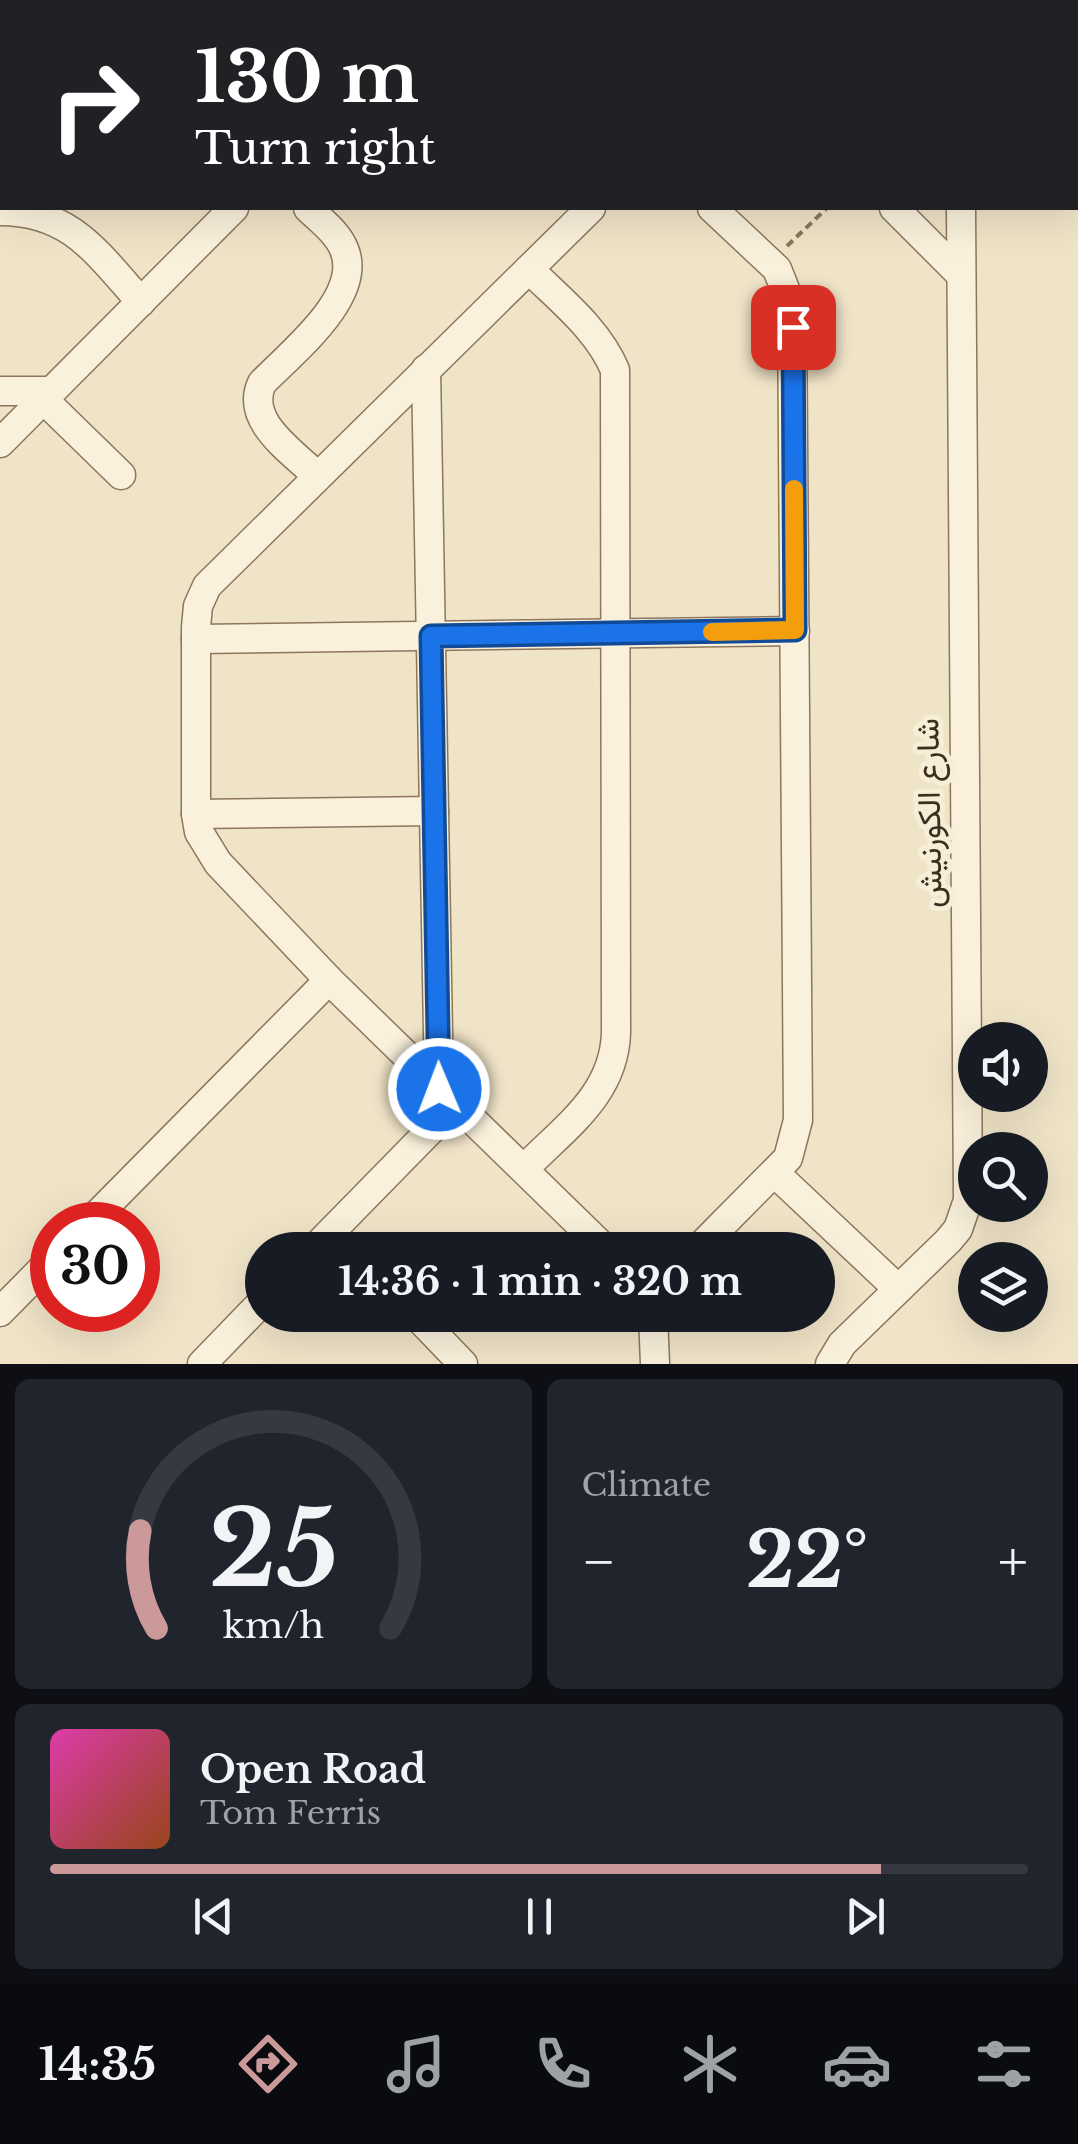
<!DOCTYPE html>
<meta charset="utf-8">
<style>
body{margin:0;font-family:"Libre Baskerville",Vazirmatn,serif;background:#20242c;color:#f1f3f6;height:100vh;display:flex;flex-direction:column;font-size:38px;white-space:nowrap}
*{box-sizing:border-box;margin:0}
p{font-size:32px;color:#9ea1a6}
.icon{flex:none;width:55px;height:55px;fill:none;stroke:currentColor;stroke-width:2;stroke-linecap:round;stroke-linejoin:round}
.map{position:relative;height:1364px;overflow:hidden}
.side{display:flex;flex-direction:column;gap:15px;padding:15px;background:#0d0f14;flex:1}
.side>*{flex:none}
.top-card{position:absolute;left:0px;top:0px;width:1080px;height:210px;box-shadow:0 10px 40px #0002;background:#202124;color:#fff;overflow:hidden}
.buttons{position:absolute;left:958px;top:1022px;display:grid;gap:20px}
.buttons a{display:grid;place-items:center;width:90px;height:90px;border-radius:50%;background:#171b24;box-shadow:0 10px 40px #0002;font-size:50px}
.speed{position:absolute;left:30px;top:1202px;display:flex;gap:20px;font-size:50px;font-weight:700;text-align:center}
.speed>*{display:grid;place-content:center;width:130px;height:130px;border-radius:50%;background:#171b24;box-shadow:0 10px 40px #0002;line-height:1}
.speed .limit{border:15px solid #d22;background:#fff;color:#111}
.pin{position:absolute;display:grid;place-items:center;width:85px;height:85px;color:#fff;margin:-42px;border-radius:20px;box-shadow:0 5px 15px #0006}
.me{position:absolute;width:110px;margin:-55px;rotate:359deg;stroke-linejoin:round;filter:drop-shadow(0 0 8px #0008)}
.turn{display:flex;align-items:center;gap:35px;height:210px;padding:0 30px;font-size:45px}
.turn .icon{width:130px;height:130px;stroke-width:2.5}
.turn b{display:block;font-size:70px;line-height:85px}
.big{font-size:75px;font-weight:700;line-height:1.1}
.side .widget{flex:1;display:flex;flex-direction:column;justify-content:center;gap:15px;min-width:0;padding:0 35px;border-radius:15px;background:#20242c}
.side .dial{align-items:center;gap:0}
.dial svg{height:260px;overflow:visible;fill:none;stroke:#363941;stroke-width:7;stroke-linecap:round;text-anchor:middle}
.dial text{fill:#f1f3f6;stroke:none}
.song{display:flex;align-items:center;gap:30px}
.cover{width:120px;height:120px;border-radius:15px;background:linear-gradient(135deg,hsl(320 70% 55%),hsl(20 70% 35%))}
.played{height:10px;border-radius:5px;background:linear-gradient(90deg,#cc999b 85%,#363941 85%)}
.keys{display:flex;justify-content:space-around;direction:ltr}
.heat{display:flex;justify-content:space-between;align-items:center;font-size:55px;direction:ltr}
.side .tiles{flex:1;display:grid;gap:15px;grid-template-columns:1fr 1fr}
.widget:last-child{grid-column:span 2}
.trip{position:absolute;left:245px;top:1232px;width:590px;height:100px;border-radius:50px;background:#171b24;box-shadow:0 10px 40px #0002;font-weight:700;line-height:100px;text-align:center}
.tabs{display:flex;height:160px;justify-content:space-around;align-items:center;background:#090b0e;color:#9ea1a6}
.tabs .icon{width:70px;height:70px}
.tabs .selected{color:#cc999b}
.tabs b{font-size:45px;color:#f1f3f6}
.map>svg:first-child{display:block}
.lines{fill:none;stroke-linecap:round;stroke-linejoin:round}
.minor-casing{stroke:#8d765c;stroke-width:31}
.path{stroke:#8d765c;stroke-width:4;stroke-dasharray:8 5;stroke-linecap:butt}
.minor{stroke:#faf1dc;stroke-width:28}
.route-casing{stroke:#114b97;stroke-width:25}
.route{stroke:#1a73e8;stroke-width:18}
.slow{stroke:#f59e0b;stroke-width:18}
.labels{text-anchor:middle;stroke-width:10;stroke-linejoin:round;paint-order:stroke}
.street-label{font-size:32px;fill:#3d2e20;stroke:#f7eed8}
</style>
<div class="map">
<svg width="1078" height="1364" viewBox="0 0 1078 1364">
<rect width="100%" height="100%" fill="#f0e4c8"/>
<g class="lines">
<defs>
<g id="minor">
<polyline points="684,0 686,2"/>
<polyline points="959,0 959,2"/>
<polyline points="614,2 616,0"/>
<polyline points="918,2 920,0"/>
<polyline points="0,32 2,32"/>
<path d="M 308,208 C 320,220 337,232 344,249 C 364,296 292,352 262,383 C 244,421 292,451 317,476"/>
<polyline points="591,208 207,586 198,606 196,627 196,814 199,832 218,863 329,980 606,1250"/>
<polyline points="894,208 961,275"/>
<path d="M 0,211 C 71,211 97,253 141,302"/>
<polyline points="426,369 439,1089"/>
<polyline points="0,391 52,391"/>
<polyline points="43,399 121,475"/>
<polyline points="0,443 234,208"/>
<polyline points="196,639 795,631"/>
<polyline points="196,814 434,811"/>
<path d="M 524,1169 C 565,1127 614,1095 616,1033 L 615,370 C 598,329 560,300 529,269"/>
<polyline points="776,1174 898,1289"/>
<polyline points="87,1225 329,980"/>
<polyline points="313,1250 455,1105"/>
<polyline points="697,1250 788,1158 798,1120 792,307 777,269 712,208"/>
<polyline points="0,1312 52,1259"/>
<polyline points="416,1315 463,1364"/>
<polyline points="653,1315 655,1364"/>
<polyline points="202,1364 262,1302"/>
<polyline points="830,1364 842,1344 948,1241 958,1229 968,1200 961,208"/>
</g>
</defs>
<!-- minor casing -->
<use href="#minor" class="minor-casing"/>
<!-- path -->
<polyline class="path" points="787,246 827,208"/>
<!-- minor -->
<use href="#minor" class="minor"/>
</g>
<g class="lines">
<defs>
<polyline id="route" points="439,1089 431,636 795,630 793,327"/>
</defs>
<!-- route casing -->
<use href="#route" class="route-casing"/>
<!-- route -->
<use href="#route" class="route"/>
<!-- slow -->
<polyline class="slow" points="712,632 795,630 794,489"/>
</g>
<g class="labels">
<!-- street labels -->
<g class="street-label">
<text transform="translate(929 813) rotate(-91)" y="11">شارع الكورنيش</text>
</g>
</g>
</svg>
<div class="buttons">
<a><svg class="icon" aria-label="sound" viewBox="0 0 24 24"><path d="M4 9h4l5-4v14l-5-4H4zM17 9q2 3 0 6"/></svg></a>
<a><svg class="icon" aria-label="search" viewBox="0 0 24 24"><circle cx="10" cy="10" r="6"/><path d="M15 15l6 6"/></svg></a>
<a><svg class="icon" aria-label="layers" viewBox="0 0 24 24"><path d="M12 4l9 5-9 5-9-5zM3 14l9 5 9-5"/></svg></a>
</div>
<div class="speed"><div class="limit">30</div></div>
<div class="pin" style="left:793px;top:327px;background:#d93025"><svg class="icon" aria-label="arrive" viewBox="0 0 24 24"><path d="M6 21V4h12l-3 4 3 4H6"/></svg></div>
<svg class="me" style="left:439px;top:1089px" viewBox="-20 -20 40 40"><circle r="17" fill="#1a73e8" stroke="#fff" stroke-width="3"/><path d="M0-11L8 9 0 5-8 9z" fill="#fff"/></svg>
<div class="trip">14:36 · 1 min · 320 m</div>
<div class="top-card">
<div class="turn"><svg class="icon" aria-label="right" viewBox="0 0 24 24"><path d="M7 20v-9h11M14 6l5 5-5 5"/></svg><div><b>130 m</b>Turn right</div></div>
</div>
</div>
<section class="side">
<div class="tiles">
<div class="widget dial"><svg viewBox="0 0 100 80">
<path d="M14 69A42 42 0 1 1 86 69"/>
<path d="M14 69A42 42 0 0 1 9 39" stroke="#cc999b"/>
<text x="50" y="56" font-size="32" font-weight="700">25</text>
<text x="50" y="72" font-size="11">km/h</text>
</svg></div>
<div class="widget"><p>Climate</p>
<div class="heat"><a>−</a><b class="big">22°</b><a>+</a></div>
</div>
<div class="widget">
<div class="song"><i class="cover"></i><div><b>Open Road</b><p>Tom Ferris</p></div></div>
<div class="played"></div>
<div class="keys"><svg class="icon" aria-label="previous" viewBox="0 0 24 24"><path d="M18 5L8 12l10 7zM5 5v14"/></svg><svg class="icon" aria-label="pause" viewBox="0 0 24 24"><path d="M8 5v14M16 5v14"/></svg><svg class="icon" aria-label="next" viewBox="0 0 24 24"><path d="M6 5l10 7-10 7zM19 5v14"/></svg></div>
</div>
</div>
</section>
<nav class="tabs">
<b>14:35</b>
<svg class="icon selected" aria-label="directions" viewBox="0 0 24 24"><path d="M12 3l9 9-9 9-9-9zM9 14v-3h6M13 9l2 2-2 2"/></svg>
<svg class="icon" aria-label="music" viewBox="0 0 24 24"><path d="M9 18V5l10-2v13"/><circle cx="6" cy="18" r="3"/><circle cx="16" cy="16" r="3"/></svg>
<svg class="icon" aria-label="phone" viewBox="0 0 24 24"><path d="M5 4h4l2 5-3 2q2 4 5 5l2-3 5 2v4C11 20 4 13 5 4z"/></svg>
<svg class="icon" aria-label="climate" viewBox="0 0 24 24"><path d="M12 3v18M4 7l16 10M4 17L20 7"/></svg>
<svg class="icon" aria-label="car" viewBox="0 0 24 24"><path d="M5 17H2v-5l4-1 3-4h7l3 4 3 1v5h-3M9 17h6M6 11h13"/><circle cx="7" cy="17" r="2"/><circle cx="17" cy="17" r="2"/></svg>
<svg class="icon" aria-label="filters" viewBox="0 0 24 24"><path d="M4 7h16M4 17h16"/><circle cx="9" cy="7" r="2"/><circle cx="15" cy="17" r="2"/></svg>
</nav>
